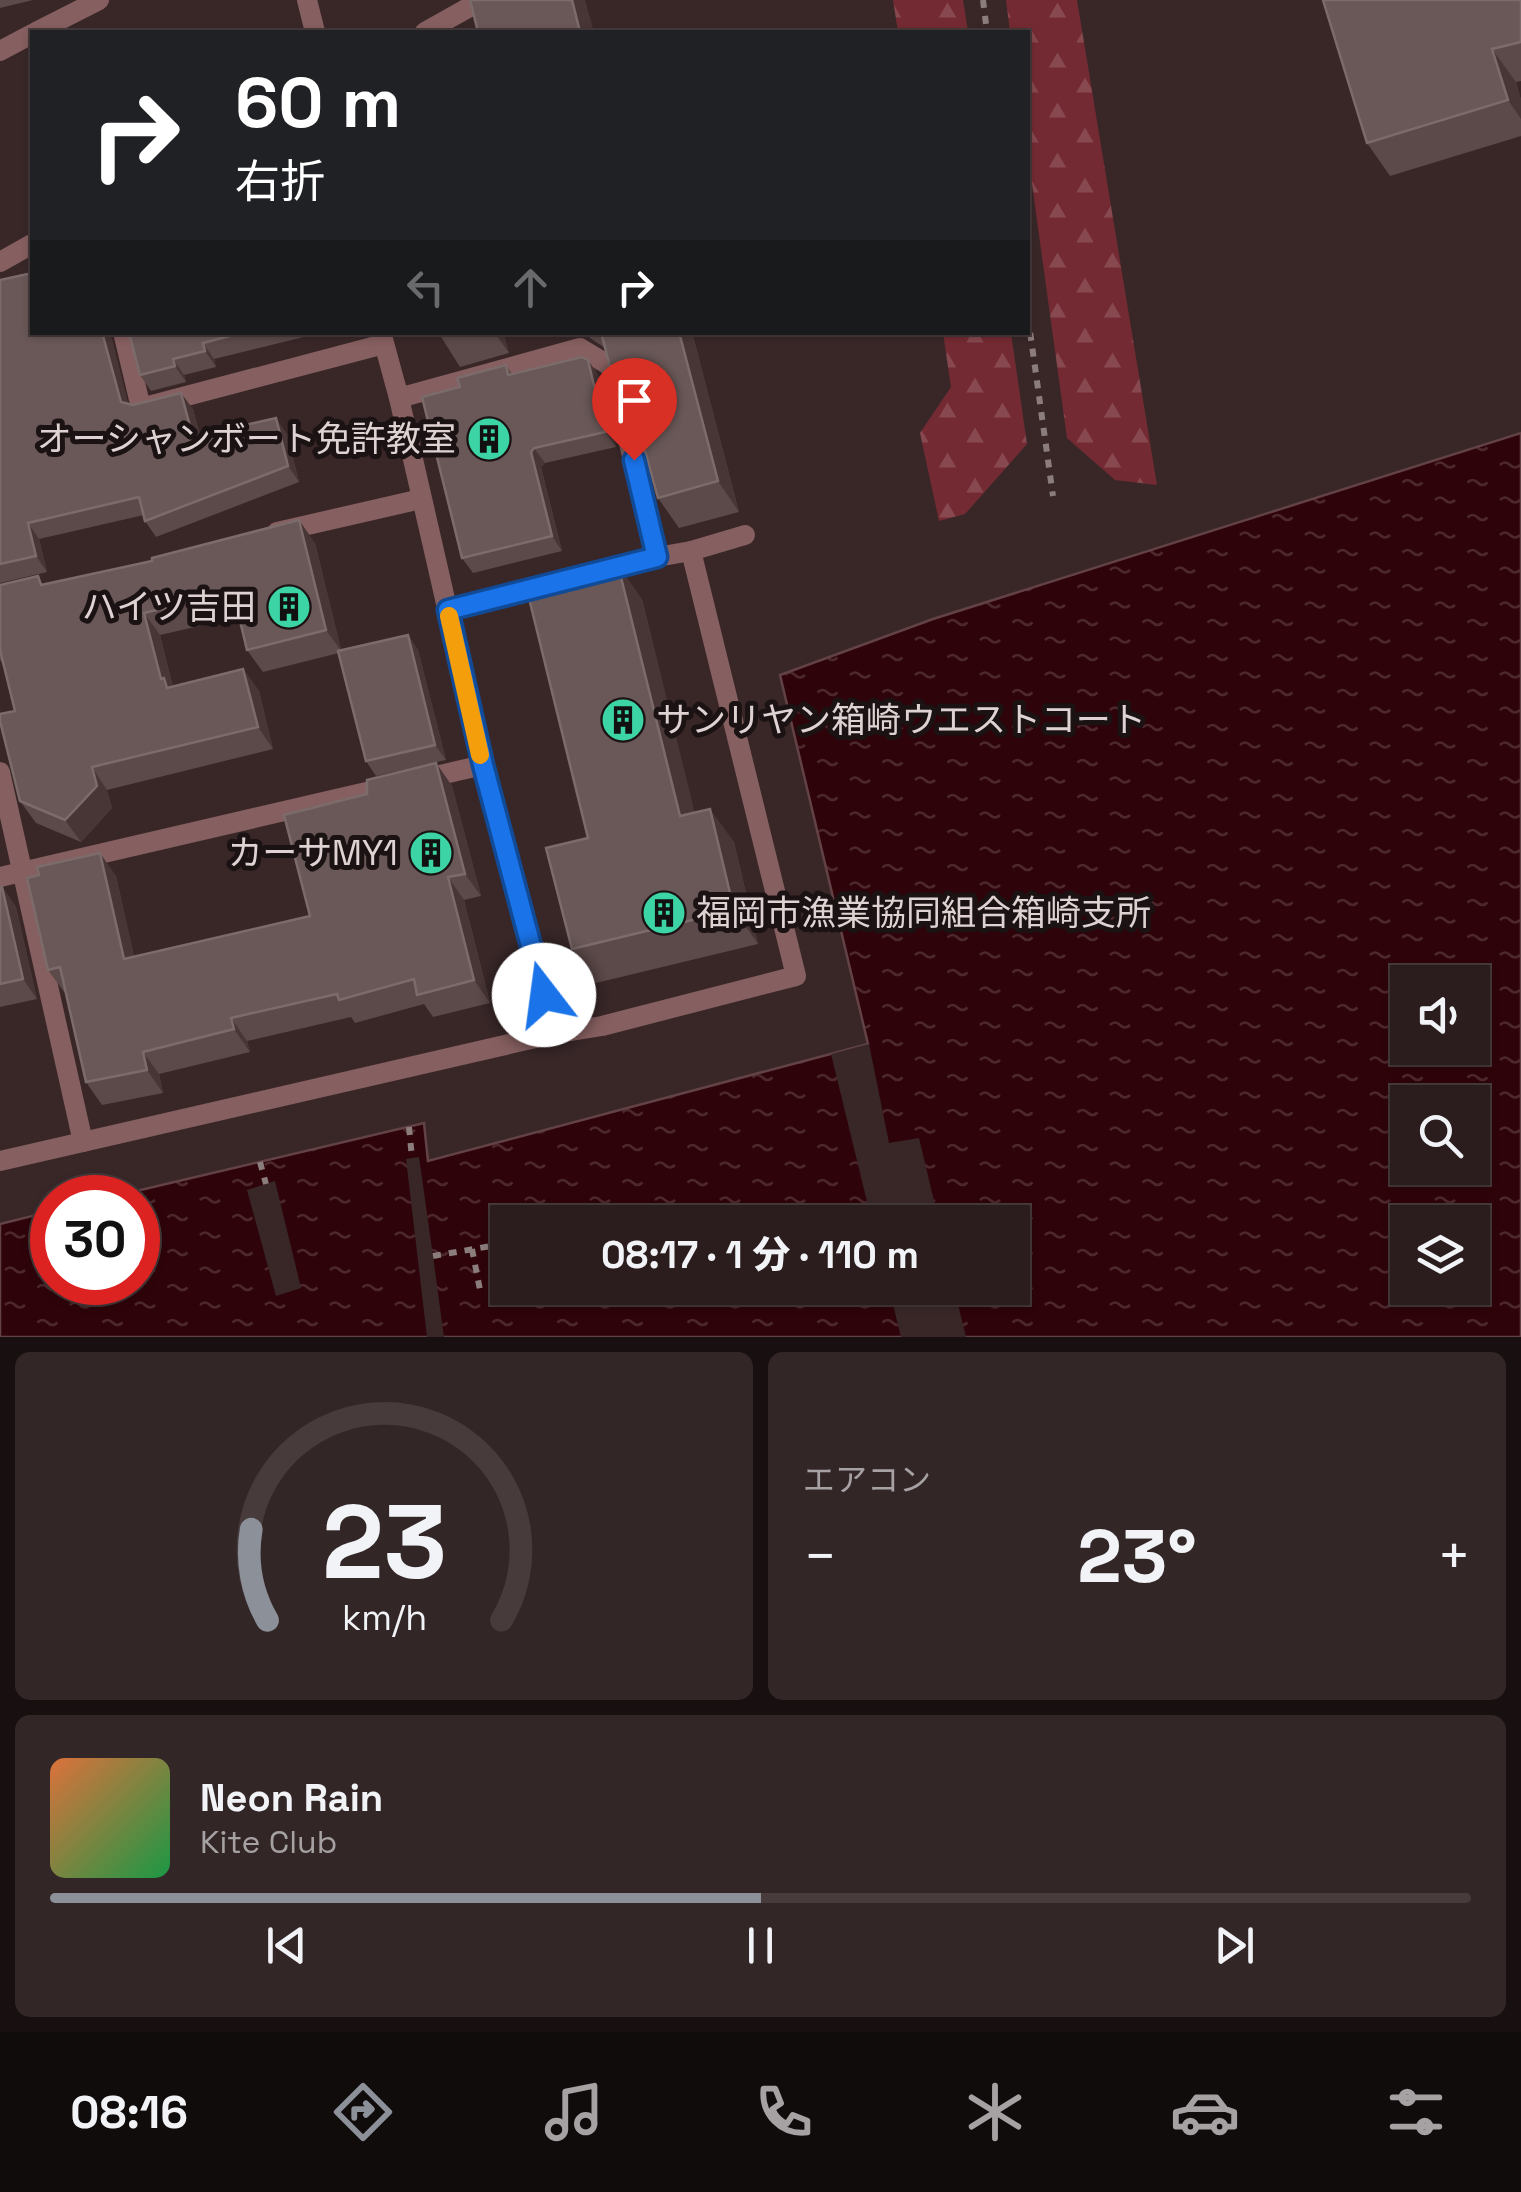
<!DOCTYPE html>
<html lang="ja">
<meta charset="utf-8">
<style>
body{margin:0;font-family:"Space Grotesk","Noto Sans JP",sans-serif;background:#332627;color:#f1f3f6;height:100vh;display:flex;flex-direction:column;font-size:38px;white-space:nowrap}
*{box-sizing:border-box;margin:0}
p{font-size:32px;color:#a6a2a4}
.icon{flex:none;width:55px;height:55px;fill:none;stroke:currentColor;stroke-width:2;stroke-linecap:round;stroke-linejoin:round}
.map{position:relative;height:1337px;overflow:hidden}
.panel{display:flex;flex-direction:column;gap:15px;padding:15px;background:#181010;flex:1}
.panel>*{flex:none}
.guide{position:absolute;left:30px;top:30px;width:1000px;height:305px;border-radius:0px;box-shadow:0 2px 8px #0004,0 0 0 2px #473b3c;background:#202124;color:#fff;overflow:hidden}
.fabs{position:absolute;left:1390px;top:965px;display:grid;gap:20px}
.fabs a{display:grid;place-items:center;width:100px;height:100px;border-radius:0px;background:#2b1d1e;box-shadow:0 2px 8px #0004,0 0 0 2px #473b3c;font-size:50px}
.speed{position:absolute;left:30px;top:1175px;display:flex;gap:20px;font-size:50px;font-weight:700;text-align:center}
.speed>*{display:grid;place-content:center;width:130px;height:130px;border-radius:50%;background:#2b1d1e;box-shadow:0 2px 8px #0004,0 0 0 2px #473b3c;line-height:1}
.speed .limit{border:15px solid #d22;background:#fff;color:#111}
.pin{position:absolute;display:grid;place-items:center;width:85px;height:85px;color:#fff;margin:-102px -42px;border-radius:50% 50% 50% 0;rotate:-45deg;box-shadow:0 0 10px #0007}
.pin .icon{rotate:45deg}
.me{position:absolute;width:110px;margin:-55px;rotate:345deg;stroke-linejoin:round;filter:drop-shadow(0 0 8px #0008)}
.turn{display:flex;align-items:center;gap:35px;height:210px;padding:0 40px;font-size:45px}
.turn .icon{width:130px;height:130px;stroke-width:2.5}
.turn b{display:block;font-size:70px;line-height:85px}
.lanes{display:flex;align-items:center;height:95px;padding:0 40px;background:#0003;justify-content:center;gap:50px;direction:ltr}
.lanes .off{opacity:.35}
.big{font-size:75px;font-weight:800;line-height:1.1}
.panel .widget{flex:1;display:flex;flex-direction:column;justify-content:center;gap:15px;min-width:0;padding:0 35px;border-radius:15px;background:#332627}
.panel .dial{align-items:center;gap:0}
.dial svg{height:260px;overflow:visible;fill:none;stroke:#473b3c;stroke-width:7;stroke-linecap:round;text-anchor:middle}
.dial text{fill:#f1f3f6;stroke:none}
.song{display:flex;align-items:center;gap:30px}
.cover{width:120px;height:120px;border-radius:15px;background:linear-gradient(135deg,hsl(20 70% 55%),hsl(140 70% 35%))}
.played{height:10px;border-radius:5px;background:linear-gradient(90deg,#8c9099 50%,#473b3c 50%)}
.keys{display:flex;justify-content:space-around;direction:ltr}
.heat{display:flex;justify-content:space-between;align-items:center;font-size:55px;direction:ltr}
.panel .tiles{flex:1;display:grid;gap:15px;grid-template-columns:1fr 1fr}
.widget:last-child{grid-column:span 2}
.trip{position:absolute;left:490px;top:1205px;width:540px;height:100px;border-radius:0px;background:#2b1d1e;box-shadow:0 2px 8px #0004,0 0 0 2px #473b3c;font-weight:800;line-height:100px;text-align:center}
.menu{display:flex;height:160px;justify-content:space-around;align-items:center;background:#110c0c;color:#a6a2a4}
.menu .icon{width:70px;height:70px}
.menu .active{color:#8c9099}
.menu b{font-size:45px;color:#f1f3f6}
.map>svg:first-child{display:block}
.forest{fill:url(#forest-firs)}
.water{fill:url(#water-ripples);stroke:#634246;stroke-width:2.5;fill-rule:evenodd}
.pier{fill:#392728}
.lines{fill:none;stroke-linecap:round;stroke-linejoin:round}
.path{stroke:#8c7d7d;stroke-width:6;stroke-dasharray:8 8;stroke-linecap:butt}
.street{stroke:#865f60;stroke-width:20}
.wall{fill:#5c4949}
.shaded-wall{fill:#483536}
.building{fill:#6a5858;stroke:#7c6b6b;stroke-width:2.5}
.route-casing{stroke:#114b97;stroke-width:25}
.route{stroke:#1a73e8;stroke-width:18}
.slow{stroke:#f59e0b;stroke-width:18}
.labels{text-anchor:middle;stroke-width:10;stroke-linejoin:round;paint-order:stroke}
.poi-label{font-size:35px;fill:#ded2d2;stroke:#1b1213;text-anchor:end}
</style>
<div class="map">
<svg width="1521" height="1337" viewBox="0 0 1521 1337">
<defs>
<pattern id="forest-firs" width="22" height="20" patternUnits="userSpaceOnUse" patternTransform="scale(2.5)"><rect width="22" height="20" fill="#742a32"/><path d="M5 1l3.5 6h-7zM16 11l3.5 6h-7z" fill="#87484f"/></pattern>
<pattern id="water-ripples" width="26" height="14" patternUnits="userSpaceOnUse" patternTransform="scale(2.5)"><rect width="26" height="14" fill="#2e040a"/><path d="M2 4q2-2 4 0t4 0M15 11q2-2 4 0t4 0" fill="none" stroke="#4c282d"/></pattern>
</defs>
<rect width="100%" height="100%" fill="#392728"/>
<!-- forest -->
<g class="forest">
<polygon points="893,0 963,0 968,32 898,32"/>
<polygon points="1006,0 1077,0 1157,485 1115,480 1067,438 1028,155 1028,32 1010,32"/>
<polygon points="943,333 1011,333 1027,444 965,514 939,521 920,433 951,387"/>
</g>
<!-- water -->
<path class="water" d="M 1521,433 L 1521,1337 L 0,1337 L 0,1224 L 52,1211 L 52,1282 L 138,1282 L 138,1198 L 111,1197 L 424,1123 L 428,1161 L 868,1044 L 780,675 L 933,619 ZM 1408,982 L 1472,982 L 1472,1048 L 1408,1048 ZM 1408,1102 L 1472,1102 L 1472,1168 L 1408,1168 ZM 508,1222 L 1012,1222 L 1012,1288 L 508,1288 ZM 1408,1222 L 1472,1222 L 1472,1288 L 1408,1288 Z"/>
<!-- pier -->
<g class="pier">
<polygon points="869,1044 889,1143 919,1138 939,1222 872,1222 831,1054"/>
<polygon points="419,1157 433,1256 444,1337 427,1337 406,1159"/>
<polygon points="275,1181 301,1288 276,1296 247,1190"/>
<polygon points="889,1288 954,1288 966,1337 901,1337"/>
</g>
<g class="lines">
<!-- path -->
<g class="path">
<polyline points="983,0 987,32"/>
<polyline points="1028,317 1053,496"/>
<polyline points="409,1127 412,1158"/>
<polyline points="260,1162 266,1184"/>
<polyline points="472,1249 480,1290"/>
<polyline points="433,1256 503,1244 508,1261"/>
</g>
<!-- street -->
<g class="street">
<polyline points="307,0 315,32"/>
<polyline points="36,32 99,0"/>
<polyline points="425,32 482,0"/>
<polyline points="0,51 32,34"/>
<polyline points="0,262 32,244"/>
<polyline points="123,332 141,408 384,344"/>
<polyline points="399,398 580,348 610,366 657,557 595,572"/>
<polyline points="277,532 421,499"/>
<polyline points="657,557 691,551 745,535"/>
<polyline points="448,610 553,583"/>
<polyline points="0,772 83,1142"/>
<polyline points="0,877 483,765"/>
<polyline points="553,1034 602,1026 796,976 691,551"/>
<polyline points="0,1161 553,1034 483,765 399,398 381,332"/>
</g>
</g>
<!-- wall -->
<g class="wall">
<polygon points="0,0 33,0 0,8"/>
<polygon points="1521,0 1521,81 1516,82 1521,100 1521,136 1390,176 1367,143"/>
<polygon points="0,280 32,332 110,332 128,404 193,409 200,435 287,434 299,482 156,537 145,521 144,515 39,539 47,572 0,583"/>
<polygon points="129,332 324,332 214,359 216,367 184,375 186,382 151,391 140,375"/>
<polygon points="438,332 503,332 509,353 460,367"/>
<polygon points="586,332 692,332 739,512 679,528 658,498 652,477 636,453 628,420 621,410 605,348 590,338"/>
<polygon points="588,360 598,375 616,447 545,463 541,467 562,551 473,573 462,558 460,387 506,365 512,374"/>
<polygon points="315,543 341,650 408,635 418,650 446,760 376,776 366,761 339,653 263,672 247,650 239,617 160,635 173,687 243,669 259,691 273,749 107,790 112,808 81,842 36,823 20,801 15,711 4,666 0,660 0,585 44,584"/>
<polygon points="642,599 694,812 734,842 758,944 596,983 572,949 588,838"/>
<polygon points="436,763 452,786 481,896 464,900 490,1003 433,1017 424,1004 355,1023 351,1017 247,1041 250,1052 159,1074 163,1093 102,1105 86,1082 66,992 64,992 48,970 116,876 134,957 310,916 367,794"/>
<polygon points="2,887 16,907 37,999 0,1007 0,888"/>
</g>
<!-- shaded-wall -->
<g class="shaded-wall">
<polygon points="572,0 585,0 594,32 580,32"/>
<polygon points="1492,49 1516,82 1521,100 1521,119 1508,100"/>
<polygon points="102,332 110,332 132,418 121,402"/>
<polygon points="494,332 503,332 509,353"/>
<polygon points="679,332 692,332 739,512 718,481"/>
<polygon points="203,343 214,359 216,367 205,351"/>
<polygon points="173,359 184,375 186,382 175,366"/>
<polygon points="588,360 598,375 616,447 605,432"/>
<polygon points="181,393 193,409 204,453 193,437"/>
<polygon points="276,418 287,434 299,482 288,466"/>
<polygon points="534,448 545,463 541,467 562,551 552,536 531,452"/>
<polygon points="299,520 315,543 342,652 326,630"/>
<polygon points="28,523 39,539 47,572 36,556"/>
<polygon points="618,565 642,599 704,850 680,816"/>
<polygon points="144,613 160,635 174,692 183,710 161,679"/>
<polygon points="408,635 418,650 446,760 435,745"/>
<polygon points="243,669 259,691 273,749 258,727"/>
<polygon points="436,763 452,786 481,896 465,874"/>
<polygon points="92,767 107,790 112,808 81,842 65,820"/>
<polygon points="710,809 734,842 758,944 734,910"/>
<polygon points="100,853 116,876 140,982 124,959"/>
<polygon points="448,877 464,900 490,1003 474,980"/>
<polygon points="2,887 16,907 37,999 23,979"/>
<polygon points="231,1018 247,1041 250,1052 234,1029"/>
<polygon points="143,1052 159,1074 163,1093 147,1070"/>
</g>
<!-- building -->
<g class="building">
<polygon points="470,0 572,0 580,32 478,32"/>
<polygon points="1323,0 1521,0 1521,42 1492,49 1508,100 1367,143"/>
<polygon points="32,273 32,332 102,332 121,402 133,405 181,393 193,437 276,418 288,466 145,521 139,497 28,523 36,556 0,564 0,280"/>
<polygon points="129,332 245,332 203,343 205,351 173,359 175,366 140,375"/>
<polygon points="601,332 679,332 718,481 658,498 645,451 636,453 626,409 621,410"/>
<polygon points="582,357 588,360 605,432 534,448 531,452 552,536 462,558 422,397 460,387 457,378 506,365 508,375"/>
<polygon points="299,520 326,630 247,650 233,592 144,613 161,679 164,678 167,688 243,669 258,727 92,767 97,786 65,820 20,801 0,721 0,714 15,711 0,650 0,585 38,576 41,585 152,561 152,558"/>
<polygon points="618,565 680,816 710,809 734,910 572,949 546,848 588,838 526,586"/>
<polygon points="408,635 435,745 366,761 338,651"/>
<polygon points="436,763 465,874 448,877 474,980 417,995 414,979 339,1000 337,994 231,1018 234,1029 143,1052 147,1070 86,1082 60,967 48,970 27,878 39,875 37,867 100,853 124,959 310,916 284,815 367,794 367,780"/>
<polygon points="2,887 23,979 0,984 0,888"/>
</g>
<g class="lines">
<defs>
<polyline id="route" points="544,995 483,765 448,610 657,557 634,460"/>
</defs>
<!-- route casing -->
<use href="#route" class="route-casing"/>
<!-- route -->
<use href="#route" class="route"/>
<!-- slow -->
<polyline class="slow" points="449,616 480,755"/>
</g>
<!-- icons -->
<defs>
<symbol id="building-disc" viewBox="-11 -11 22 22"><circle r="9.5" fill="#3cd4a4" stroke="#1b1213"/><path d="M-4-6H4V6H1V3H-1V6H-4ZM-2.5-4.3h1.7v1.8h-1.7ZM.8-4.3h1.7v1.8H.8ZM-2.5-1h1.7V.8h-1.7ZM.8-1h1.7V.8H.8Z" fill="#111"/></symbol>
</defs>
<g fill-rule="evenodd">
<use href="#building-disc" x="464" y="414" width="50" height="50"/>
<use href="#building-disc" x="264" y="582" width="50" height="50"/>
<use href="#building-disc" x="598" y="695" width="50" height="50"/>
<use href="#building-disc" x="406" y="828" width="50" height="50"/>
<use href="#building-disc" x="639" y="888" width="50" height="50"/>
</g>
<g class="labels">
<!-- poi labels -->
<g class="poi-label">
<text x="456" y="451">オーシャンボート免許教室</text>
<text x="256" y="619">ハイツ吉田</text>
<text x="656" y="732" text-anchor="start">サンリヤン箱崎ウエストコート</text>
<text x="398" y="865">カーサMY1</text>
<text x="696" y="925" text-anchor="start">福岡市漁業協同組合箱崎支所</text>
</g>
</g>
</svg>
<div class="fabs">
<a><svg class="icon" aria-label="sound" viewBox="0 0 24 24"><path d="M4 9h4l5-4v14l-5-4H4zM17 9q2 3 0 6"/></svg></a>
<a><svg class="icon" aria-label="search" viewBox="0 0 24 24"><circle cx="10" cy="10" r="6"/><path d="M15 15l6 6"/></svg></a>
<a><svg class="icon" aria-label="layers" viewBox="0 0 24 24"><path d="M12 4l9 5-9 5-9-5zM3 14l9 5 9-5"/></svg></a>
</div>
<div class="speed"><div class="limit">30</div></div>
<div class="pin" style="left:634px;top:460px;background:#d93025"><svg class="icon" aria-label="arrive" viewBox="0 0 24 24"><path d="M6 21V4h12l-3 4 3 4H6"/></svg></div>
<svg class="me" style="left:544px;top:995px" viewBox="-20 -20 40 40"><circle r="19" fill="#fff"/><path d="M0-13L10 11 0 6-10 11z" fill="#1a73e8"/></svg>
<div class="trip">08:17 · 1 分 · 110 m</div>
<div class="guide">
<div class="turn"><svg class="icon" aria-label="right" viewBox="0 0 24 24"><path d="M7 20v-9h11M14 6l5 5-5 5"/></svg><div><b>60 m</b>右折</div></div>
<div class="lanes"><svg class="icon off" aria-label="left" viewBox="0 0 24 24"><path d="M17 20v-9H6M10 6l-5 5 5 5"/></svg><svg class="icon off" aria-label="ahead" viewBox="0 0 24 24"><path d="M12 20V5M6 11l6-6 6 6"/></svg><svg class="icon" aria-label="right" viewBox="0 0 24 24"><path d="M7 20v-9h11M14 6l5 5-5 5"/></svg></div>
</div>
</div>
<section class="panel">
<div class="tiles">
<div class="widget dial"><svg viewBox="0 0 100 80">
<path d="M14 69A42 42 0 1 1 86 69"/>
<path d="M14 69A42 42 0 0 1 9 41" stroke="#8c9099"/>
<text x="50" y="56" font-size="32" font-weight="700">23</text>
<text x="50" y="72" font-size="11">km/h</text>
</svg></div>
<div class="widget"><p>エアコン</p>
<div class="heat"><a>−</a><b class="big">23°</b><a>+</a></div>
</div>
<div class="widget">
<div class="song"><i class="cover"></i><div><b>Neon Rain</b><p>Kite Club</p></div></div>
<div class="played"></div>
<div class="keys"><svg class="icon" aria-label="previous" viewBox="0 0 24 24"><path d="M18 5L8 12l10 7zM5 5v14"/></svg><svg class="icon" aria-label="pause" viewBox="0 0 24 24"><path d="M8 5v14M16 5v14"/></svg><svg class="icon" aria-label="next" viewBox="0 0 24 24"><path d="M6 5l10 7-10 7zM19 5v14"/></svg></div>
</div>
</div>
</section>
<nav class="menu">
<b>08:16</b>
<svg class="icon active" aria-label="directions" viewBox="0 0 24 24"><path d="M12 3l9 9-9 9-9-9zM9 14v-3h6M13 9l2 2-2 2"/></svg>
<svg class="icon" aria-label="music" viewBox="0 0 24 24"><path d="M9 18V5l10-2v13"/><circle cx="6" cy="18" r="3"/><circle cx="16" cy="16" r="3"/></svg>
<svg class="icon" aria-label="phone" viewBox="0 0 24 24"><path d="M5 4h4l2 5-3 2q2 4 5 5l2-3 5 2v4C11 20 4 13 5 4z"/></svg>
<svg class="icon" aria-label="climate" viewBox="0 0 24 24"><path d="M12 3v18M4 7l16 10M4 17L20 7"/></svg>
<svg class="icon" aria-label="car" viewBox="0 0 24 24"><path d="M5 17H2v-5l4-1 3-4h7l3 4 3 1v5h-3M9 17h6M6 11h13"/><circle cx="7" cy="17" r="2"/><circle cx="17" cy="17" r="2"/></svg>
<svg class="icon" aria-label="filters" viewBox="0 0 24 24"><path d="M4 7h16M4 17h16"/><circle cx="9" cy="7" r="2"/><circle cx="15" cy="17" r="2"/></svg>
</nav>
